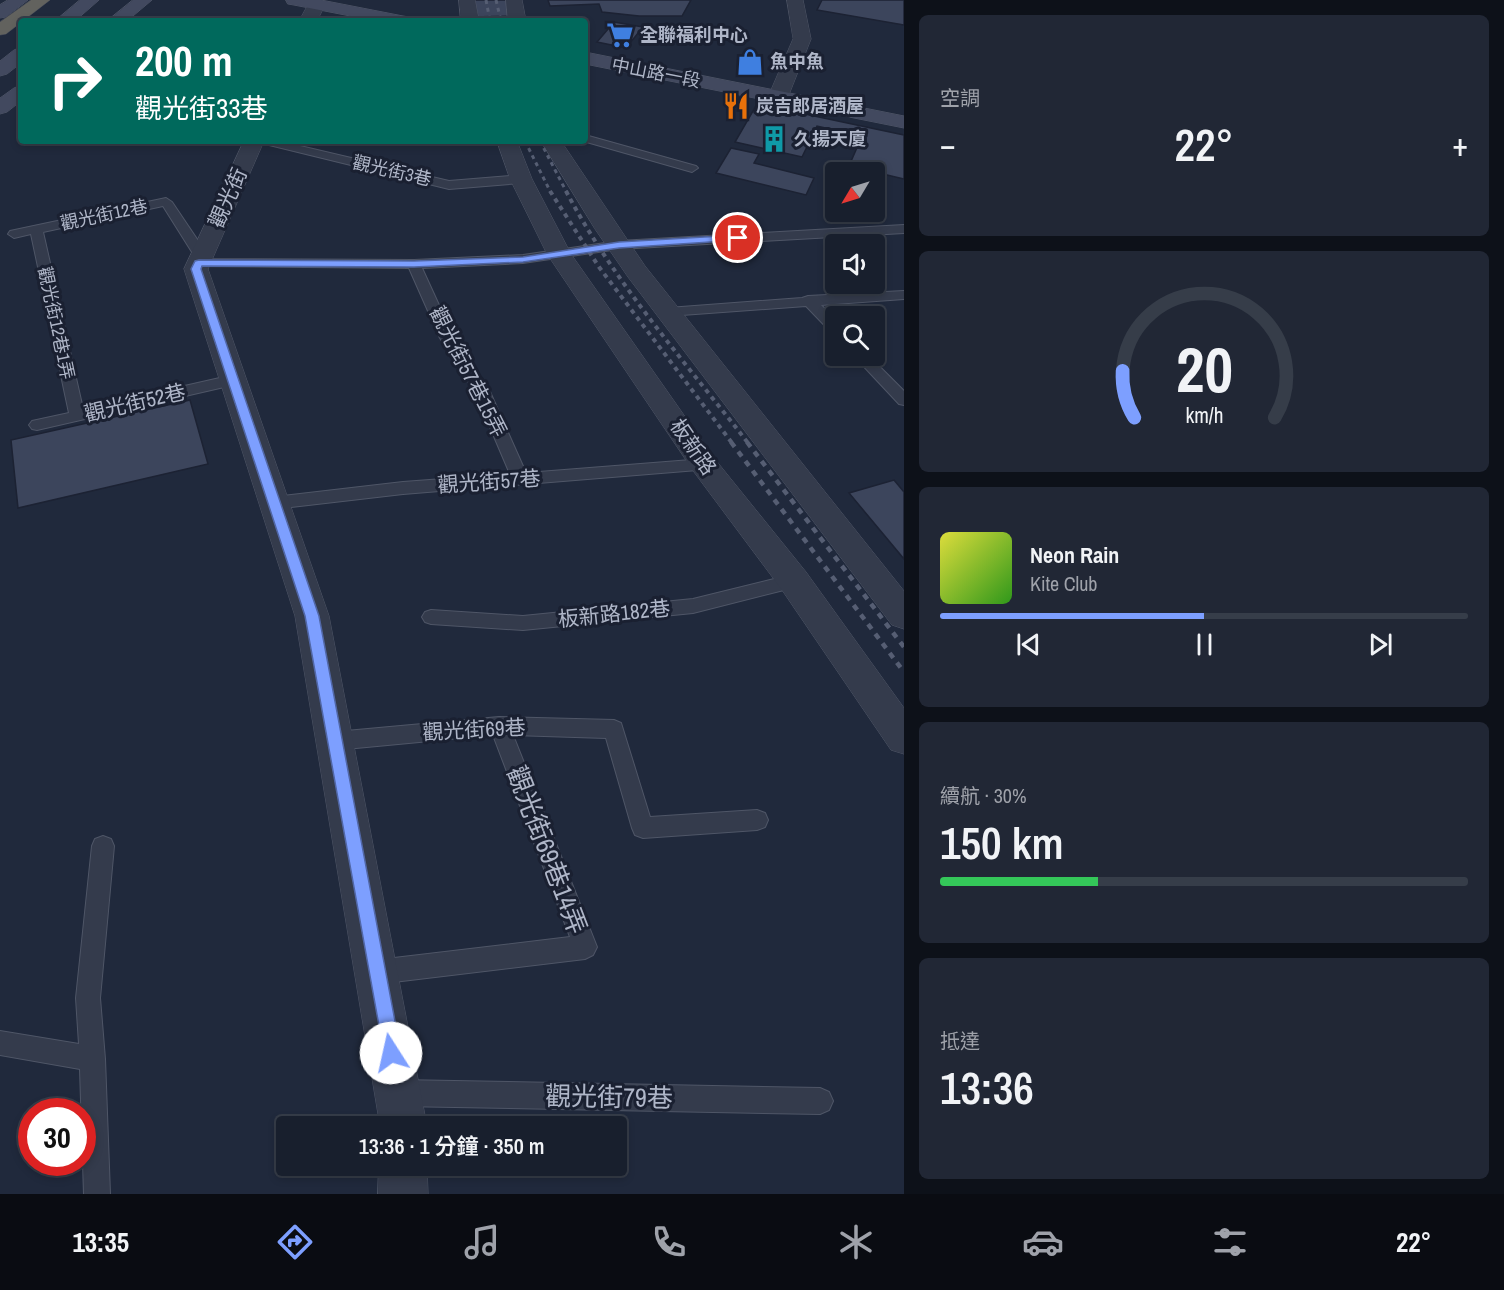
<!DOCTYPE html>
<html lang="zh-TW">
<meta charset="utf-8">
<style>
body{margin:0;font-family:"Archivo Narrow","Noto Sans TC",sans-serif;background:#212735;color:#f1f3f6;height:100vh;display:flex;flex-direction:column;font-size:22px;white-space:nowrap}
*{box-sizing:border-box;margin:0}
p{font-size:20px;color:#9fa2aa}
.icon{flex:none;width:33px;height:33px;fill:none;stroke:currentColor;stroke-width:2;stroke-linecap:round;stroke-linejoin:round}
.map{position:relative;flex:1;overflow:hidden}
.drawer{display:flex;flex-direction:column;gap:15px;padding:15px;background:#0d1119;width:600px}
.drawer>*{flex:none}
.banner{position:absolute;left:18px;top:18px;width:570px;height:126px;border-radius:6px;box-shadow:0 3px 9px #0003,0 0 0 2px #363d49;background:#00695c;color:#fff;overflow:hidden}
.needle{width:39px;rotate:232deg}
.controls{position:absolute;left:825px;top:162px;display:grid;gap:12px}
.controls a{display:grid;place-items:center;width:60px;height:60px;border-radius:6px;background:#181f2d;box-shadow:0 3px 9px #0003,0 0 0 2px #363d49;font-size:30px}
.speed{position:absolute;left:18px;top:1098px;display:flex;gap:12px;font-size:30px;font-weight:700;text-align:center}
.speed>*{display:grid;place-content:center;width:78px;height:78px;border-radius:50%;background:#181f2d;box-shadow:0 3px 9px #0003,0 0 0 2px #363d49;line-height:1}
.speed .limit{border:9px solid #d22;background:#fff;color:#111}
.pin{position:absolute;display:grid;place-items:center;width:51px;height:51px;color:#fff;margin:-26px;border:3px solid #fff;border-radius:50%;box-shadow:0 2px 6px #0007}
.me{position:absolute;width:66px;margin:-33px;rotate:350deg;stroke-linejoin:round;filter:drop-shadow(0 0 4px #0008)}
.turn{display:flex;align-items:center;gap:21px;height:126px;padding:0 18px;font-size:27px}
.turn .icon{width:78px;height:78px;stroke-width:2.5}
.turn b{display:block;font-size:42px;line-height:51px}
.big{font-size:45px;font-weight:600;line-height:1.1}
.drawer .card{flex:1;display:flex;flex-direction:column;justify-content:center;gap:9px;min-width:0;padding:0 21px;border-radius:9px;background:#212735}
.drawer .dial{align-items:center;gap:0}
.dial svg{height:156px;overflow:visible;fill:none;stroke:#363d49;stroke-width:7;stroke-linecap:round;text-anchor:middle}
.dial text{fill:#f1f3f6;stroke:none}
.song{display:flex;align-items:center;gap:18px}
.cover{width:72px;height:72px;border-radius:9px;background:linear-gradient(135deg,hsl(60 70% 55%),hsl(110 70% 35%))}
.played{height:6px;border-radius:3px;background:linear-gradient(90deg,#7d9fff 50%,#363d49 50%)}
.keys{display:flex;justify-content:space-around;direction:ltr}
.heat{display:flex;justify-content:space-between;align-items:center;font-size:33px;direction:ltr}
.charge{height:9px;border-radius:4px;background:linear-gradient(90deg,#34c759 30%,#363d49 0)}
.trip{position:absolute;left:276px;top:1116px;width:351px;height:60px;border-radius:6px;background:#181f2d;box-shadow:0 3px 9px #0003,0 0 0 2px #363d49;font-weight:600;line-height:60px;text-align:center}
.menu{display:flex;height:96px;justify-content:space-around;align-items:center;background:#0a0c12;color:#9fa2aa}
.menu .icon{width:42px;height:42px}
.menu .active{color:#7d9fff}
.menu b{font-size:27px;color:#f1f3f6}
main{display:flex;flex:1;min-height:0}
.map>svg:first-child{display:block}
.building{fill:#3c455c;stroke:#1c2233;stroke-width:1.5}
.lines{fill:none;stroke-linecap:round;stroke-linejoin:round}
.service-casing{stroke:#4f5667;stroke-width:2}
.minor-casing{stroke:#4f5667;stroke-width:1}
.secondary-casing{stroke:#4f5667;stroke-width:1}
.trunk-casing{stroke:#3c4354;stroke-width:1}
.service{fill:#343b4c;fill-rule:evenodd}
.minor{fill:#343b4c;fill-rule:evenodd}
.secondary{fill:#42495f;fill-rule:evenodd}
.trunk{fill:#62625e;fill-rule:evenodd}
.rail-far2{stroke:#565e73;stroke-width:3;stroke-dasharray:4 4;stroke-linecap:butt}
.rail-far1{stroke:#565e73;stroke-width:4;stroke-dasharray:4.5 4.5;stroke-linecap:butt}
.rail{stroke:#565e73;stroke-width:4.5;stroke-dasharray:6 6;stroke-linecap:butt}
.route{fill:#7d9fff;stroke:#5167a6;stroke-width:1.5}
.labels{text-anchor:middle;stroke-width:6;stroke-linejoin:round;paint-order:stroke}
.far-poi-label{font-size:18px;font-weight:bold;fill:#afb6c8;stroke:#1a2031;text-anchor:start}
.far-street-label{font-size:18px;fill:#afb6c8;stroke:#1a2031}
.street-label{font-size:21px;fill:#afb6c8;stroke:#1a2031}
.near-street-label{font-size:26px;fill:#afb6c8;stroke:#1a2031}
</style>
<main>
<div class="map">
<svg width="904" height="1194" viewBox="0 0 904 1194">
<rect width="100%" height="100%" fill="#20293c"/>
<!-- building -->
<g class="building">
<polygon points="465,0 518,0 522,16 468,17"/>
<polygon points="548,0 691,0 682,16 639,16 602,12 599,4 550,6"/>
<polygon points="822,0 904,0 904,25 817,10"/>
<polygon points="614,22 643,27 626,48 597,42"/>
<polygon points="757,104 904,135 904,179 849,166 862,136 817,126 802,157 735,142"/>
<polygon points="731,148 759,154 754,163 814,178 806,195 716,173"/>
<polygon points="190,400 208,464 18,508 11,440"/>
<polygon points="894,480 904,492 904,559 849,493"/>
</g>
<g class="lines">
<defs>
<g id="service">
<polygon points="585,135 696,166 698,168 692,172 583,141"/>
<polygon points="259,141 279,141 449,181 521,175 527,179 521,183 449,189 261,143"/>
<polygon points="166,198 172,202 209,257 207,259 414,260 523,255 619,241 904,225 904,233 619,249 523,263 422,268 454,338 490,392 526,473 704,459 710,461 712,465 710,469 403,494 274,509 268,507 266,503 268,499 274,497 403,482 510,474 475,392 440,338 409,268 194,266 192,263 197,260 163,206 43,232 83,409 233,375 240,380 233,385 37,430 32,429 29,425 32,421 69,413 31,234 14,238 8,234 10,231"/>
<polygon points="904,291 904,299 821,305 836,320 836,333 831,332 806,306 668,316 661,312 668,308 802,298 808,296"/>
<polygon points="854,356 869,356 904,391 904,405 899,404"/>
<polygon points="794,574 800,576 803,581 800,586 693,613 523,630 431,624 425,622 422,617 425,612 431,610 523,616 693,599"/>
<polygon points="499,717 614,720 621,723 650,817 757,810 765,813 768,820 765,827 757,830 643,838 635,835 632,828 606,738 513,735 597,947 593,955 585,959 377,984 369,980 365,972 369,964 377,960 570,937 493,735 335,750 328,747 325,741 328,735 335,732"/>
<polygon points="103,836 111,839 114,846 100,998 105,1059 110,1194 84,1194 80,1069 0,1055 0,1031 79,1044 76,998 92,846 95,839"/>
<polygon points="399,1080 820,1088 829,1092 833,1101 829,1110 820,1114 399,1106 390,1102 386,1093 390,1084"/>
</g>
<g id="minor">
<polygon points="317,0 325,5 317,21 299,21 310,1"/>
<polygon points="459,0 475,0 479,21 461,21"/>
<polygon points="506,0 522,0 526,21 508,21"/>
<polygon points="787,0 803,0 811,39 788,97 785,101 771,101 768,97 793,39"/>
<polygon points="244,141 264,141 208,269 329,616 427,1126 380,1126 295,616 184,269"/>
<polygon points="497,141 517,141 532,179 571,254 714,458 806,572 904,708 904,754 891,750 782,590 694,472 547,254 510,179"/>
<polygon points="541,141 561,141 645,266 904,591 904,629 892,625 628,277 595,229"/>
<polygon points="379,1166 427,1166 428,1194 378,1194"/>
</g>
<g id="secondary">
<polygon points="8,0 28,0 6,17 0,18 0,5"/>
<polygon points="80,0 99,0 75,21 55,21"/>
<polygon points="133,0 152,0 127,21 107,21"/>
<polygon points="286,0 321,0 403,16 409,17 412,21 376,21 294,5 288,4"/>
<polygon points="21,48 21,63 7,74 0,76 0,61 14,50"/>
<polygon points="585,52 904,116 904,128 585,64"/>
<polygon points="21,86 21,101 7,112 0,114 0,98 14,88"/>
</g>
<polygon id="trunk" points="31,0 50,0 6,34 0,35 0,22"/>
</defs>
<!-- service casing -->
<use href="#service" class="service-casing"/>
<!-- minor casing -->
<use href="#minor" class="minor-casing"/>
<!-- secondary casing -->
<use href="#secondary" class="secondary-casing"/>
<!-- trunk casing -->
<use href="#trunk" class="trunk-casing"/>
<!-- service -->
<use href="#service" class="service"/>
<!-- minor -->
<use href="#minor" class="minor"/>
<!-- secondary -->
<use href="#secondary" class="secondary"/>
<!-- trunk -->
<use href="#trunk" class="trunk"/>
<!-- rail-far2 -->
<g class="rail-far2">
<polyline points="486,0 490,21"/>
<polyline points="496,0 501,21"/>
<polyline points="525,141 551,193"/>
<polyline points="540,141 567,193"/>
</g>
<!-- rail-far1 -->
<g class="rail-far1">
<polyline points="550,191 599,267 732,443"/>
<path d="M 566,191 C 613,281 686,363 748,443"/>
</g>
<!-- rail -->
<g class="rail">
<polyline points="731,442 904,672"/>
<polyline points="747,442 904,647"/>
</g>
</g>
<!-- route -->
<polygon class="route" points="738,235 743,238 741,240 619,248 523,262 414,267 202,266 201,269 319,616 401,1053 398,1059 391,1062 385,1059 305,616 191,269 195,261 199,260 414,261 523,257 619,242"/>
<!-- icons -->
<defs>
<symbol id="supermarket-bare" viewBox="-9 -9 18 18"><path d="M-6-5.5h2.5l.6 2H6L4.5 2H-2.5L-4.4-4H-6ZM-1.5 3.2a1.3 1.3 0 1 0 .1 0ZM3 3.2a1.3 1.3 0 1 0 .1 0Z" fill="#3f7fe0" stroke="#1a2031" stroke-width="2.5" paint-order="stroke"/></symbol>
<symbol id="shop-bare" viewBox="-9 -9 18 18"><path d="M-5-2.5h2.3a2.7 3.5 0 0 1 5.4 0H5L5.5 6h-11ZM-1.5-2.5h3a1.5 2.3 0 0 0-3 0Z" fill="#3f7fe0" stroke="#1a2031" stroke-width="2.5" paint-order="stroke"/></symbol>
<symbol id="restaurant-bare" viewBox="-9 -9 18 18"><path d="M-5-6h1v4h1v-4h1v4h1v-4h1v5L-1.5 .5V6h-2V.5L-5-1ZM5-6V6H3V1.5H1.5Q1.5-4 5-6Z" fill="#e8710a" stroke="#1a2031" stroke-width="2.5" paint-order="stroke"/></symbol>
<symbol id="building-bare" viewBox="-9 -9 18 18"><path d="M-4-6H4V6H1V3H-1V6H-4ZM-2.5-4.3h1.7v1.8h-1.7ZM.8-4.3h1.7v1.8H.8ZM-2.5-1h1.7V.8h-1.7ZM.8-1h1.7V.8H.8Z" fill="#0f9aa8" stroke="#1a2031" stroke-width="2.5" paint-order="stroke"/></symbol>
</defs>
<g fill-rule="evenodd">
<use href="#supermarket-bare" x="601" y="16" width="38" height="38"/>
<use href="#shop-bare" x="731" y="43" width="38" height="38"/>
<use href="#restaurant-bare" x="717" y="87" width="38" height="38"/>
<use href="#building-bare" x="755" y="120" width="38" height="38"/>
</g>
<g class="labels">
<!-- far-poi labels -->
<g class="far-poi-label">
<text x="640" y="41">全聯福利中心</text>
<text x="770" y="68">魚中魚</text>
<text x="756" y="112">炭吉郎居酒屋</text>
<text x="794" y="145">久揚天廈</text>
</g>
<!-- far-street labels -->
<g class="far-street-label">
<text transform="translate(656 73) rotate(11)" y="6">中山路一段</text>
<text transform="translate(392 171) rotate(13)" y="6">觀光街3巷</text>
<text transform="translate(104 215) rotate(-12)" y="6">觀光街12巷</text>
<text transform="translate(56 323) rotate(78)" y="6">觀光街12巷1弄</text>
</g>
<!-- street labels -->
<g class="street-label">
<text transform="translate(228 198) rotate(-66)" y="7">觀光街</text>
<text transform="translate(468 372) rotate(63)" y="7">觀光街57巷15弄</text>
<text transform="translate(135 403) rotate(-13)" y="7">觀光街52巷</text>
<text transform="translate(693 447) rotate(55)" y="7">板新路</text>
<text transform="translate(489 482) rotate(-4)" y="7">觀光街57巷</text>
<text transform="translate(614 614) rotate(-6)" y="7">板新路182巷</text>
<text transform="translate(474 730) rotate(-3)" y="7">觀光街69巷</text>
</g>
<!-- near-street labels -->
<g class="near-street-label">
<text transform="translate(547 850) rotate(69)" y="9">觀光街69巷14弄</text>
<text transform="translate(609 1097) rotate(1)" y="9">觀光街79巷</text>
</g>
</g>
</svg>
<div class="controls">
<a><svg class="needle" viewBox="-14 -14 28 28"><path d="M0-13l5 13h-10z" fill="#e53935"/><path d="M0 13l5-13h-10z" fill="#9fa2aa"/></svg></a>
<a><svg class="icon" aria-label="sound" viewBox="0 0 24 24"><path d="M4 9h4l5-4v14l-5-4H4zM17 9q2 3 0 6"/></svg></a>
<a><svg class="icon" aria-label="search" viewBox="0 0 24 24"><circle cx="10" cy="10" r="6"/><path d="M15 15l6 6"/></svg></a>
</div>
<div class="speed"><div class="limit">30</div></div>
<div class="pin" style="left:738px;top:238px;background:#d93025"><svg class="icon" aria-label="arrive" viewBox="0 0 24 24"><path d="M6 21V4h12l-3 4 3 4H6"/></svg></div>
<svg class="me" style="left:391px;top:1053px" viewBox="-20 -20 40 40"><circle r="19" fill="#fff"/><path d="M0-13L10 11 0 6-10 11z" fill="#7d9fff"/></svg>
<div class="trip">13:36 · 1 分鐘 · 350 m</div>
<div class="banner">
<div class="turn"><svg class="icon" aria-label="right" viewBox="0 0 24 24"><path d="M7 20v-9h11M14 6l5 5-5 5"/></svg><div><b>200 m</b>觀光街33巷</div></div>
</div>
</div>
<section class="drawer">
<div class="card"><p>空調</p>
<div class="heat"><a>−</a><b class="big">22°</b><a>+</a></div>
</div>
<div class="card dial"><svg viewBox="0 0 100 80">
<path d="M14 69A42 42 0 1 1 86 69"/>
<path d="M14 69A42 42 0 0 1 8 45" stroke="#7d9fff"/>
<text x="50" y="56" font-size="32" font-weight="700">20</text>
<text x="50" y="72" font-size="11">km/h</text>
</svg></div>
<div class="card">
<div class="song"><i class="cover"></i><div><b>Neon Rain</b><p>Kite Club</p></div></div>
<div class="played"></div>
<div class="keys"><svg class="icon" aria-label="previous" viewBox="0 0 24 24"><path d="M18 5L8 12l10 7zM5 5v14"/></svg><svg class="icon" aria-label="pause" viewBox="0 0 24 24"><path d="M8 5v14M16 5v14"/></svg><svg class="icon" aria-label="next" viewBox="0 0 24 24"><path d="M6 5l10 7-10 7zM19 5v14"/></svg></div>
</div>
<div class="card"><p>續航 · 30%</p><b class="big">150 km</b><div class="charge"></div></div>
<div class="card"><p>抵達</p><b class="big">13:36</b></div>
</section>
</main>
<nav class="menu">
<b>13:35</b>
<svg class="icon active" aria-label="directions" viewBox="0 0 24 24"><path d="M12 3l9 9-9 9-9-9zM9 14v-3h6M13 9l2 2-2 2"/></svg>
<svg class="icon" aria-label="music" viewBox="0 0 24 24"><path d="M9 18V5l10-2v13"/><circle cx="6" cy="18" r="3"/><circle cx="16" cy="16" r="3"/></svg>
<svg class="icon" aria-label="phone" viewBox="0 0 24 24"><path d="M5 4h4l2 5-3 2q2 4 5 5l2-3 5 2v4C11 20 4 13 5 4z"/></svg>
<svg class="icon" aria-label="climate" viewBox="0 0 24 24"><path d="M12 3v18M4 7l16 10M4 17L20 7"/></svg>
<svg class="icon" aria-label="car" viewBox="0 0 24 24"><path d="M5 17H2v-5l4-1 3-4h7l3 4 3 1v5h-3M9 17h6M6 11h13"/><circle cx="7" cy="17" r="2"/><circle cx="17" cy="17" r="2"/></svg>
<svg class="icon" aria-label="filters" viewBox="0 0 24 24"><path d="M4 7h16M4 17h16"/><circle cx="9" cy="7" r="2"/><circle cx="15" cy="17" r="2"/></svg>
<b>22°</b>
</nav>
